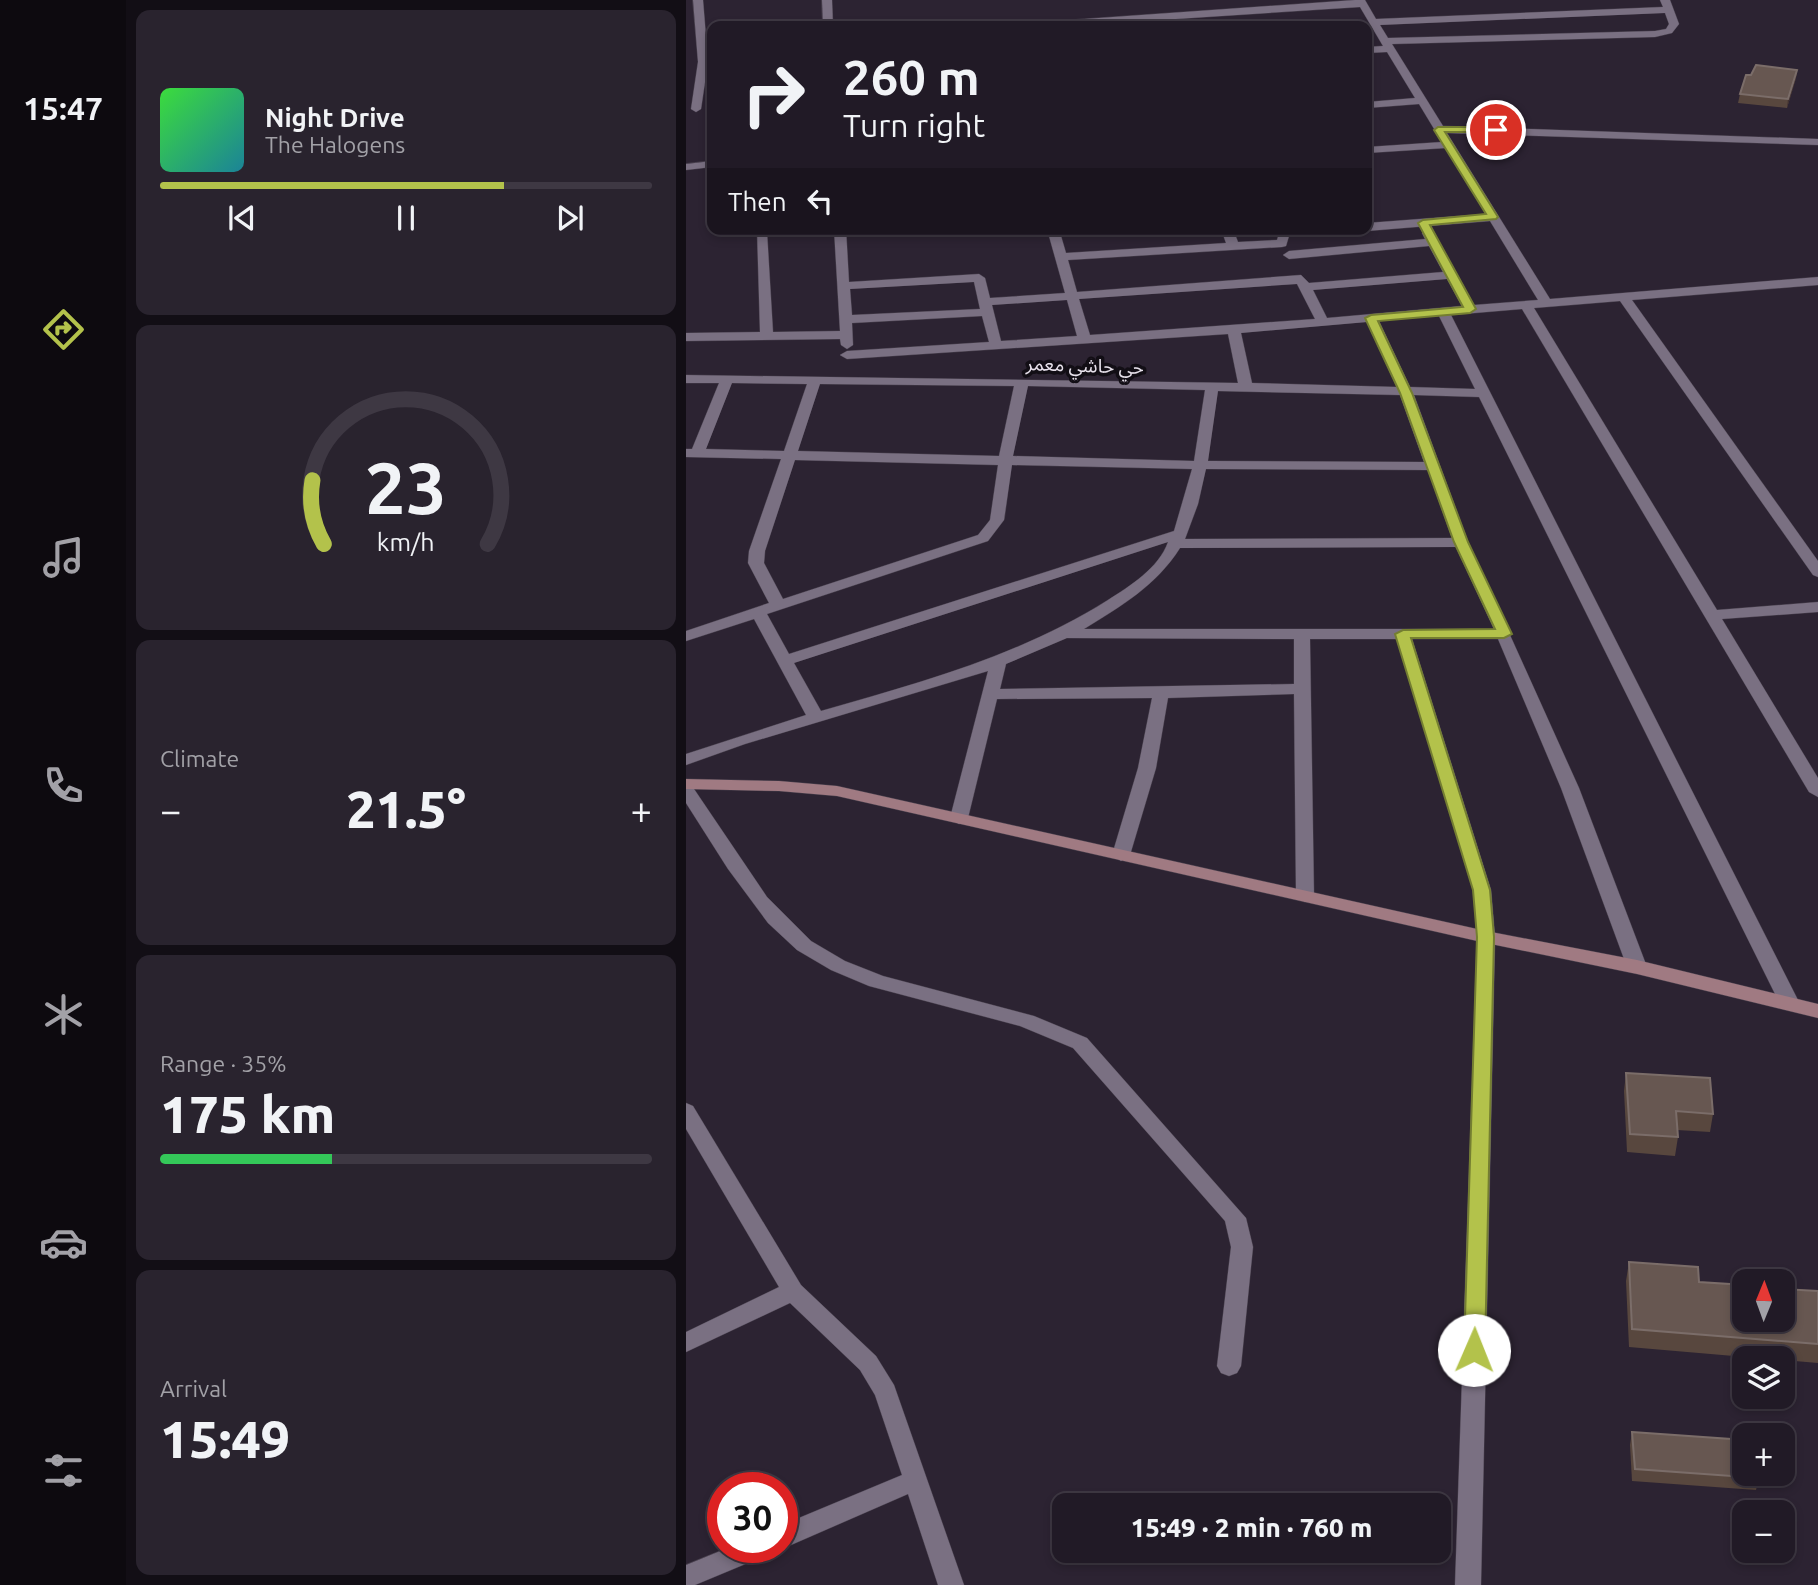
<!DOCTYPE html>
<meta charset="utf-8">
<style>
body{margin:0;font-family:Ubuntu,"Noto Sans Arabic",sans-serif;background:#29232e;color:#f1f3f6;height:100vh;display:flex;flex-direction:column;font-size:26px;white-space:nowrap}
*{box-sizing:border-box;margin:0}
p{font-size:23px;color:#a2a1a7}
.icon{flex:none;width:38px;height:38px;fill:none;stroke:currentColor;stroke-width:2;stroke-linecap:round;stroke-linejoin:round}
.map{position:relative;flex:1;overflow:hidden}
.panel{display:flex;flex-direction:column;gap:10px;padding:10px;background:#120e15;width:560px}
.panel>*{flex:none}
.top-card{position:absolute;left:21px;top:21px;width:665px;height:214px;border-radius:14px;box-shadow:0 4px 10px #0003,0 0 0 2px #3e3843;background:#211a26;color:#f1f3f6;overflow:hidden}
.needle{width:46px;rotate:1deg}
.buttons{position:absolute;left:1046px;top:1269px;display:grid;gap:14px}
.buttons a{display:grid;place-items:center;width:63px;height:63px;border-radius:14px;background:#211a26;box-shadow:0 4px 10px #0003,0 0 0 2px #3e3843;font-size:35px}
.speed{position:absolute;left:21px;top:1472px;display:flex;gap:14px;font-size:35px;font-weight:700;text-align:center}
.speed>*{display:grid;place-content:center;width:91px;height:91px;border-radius:50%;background:#211a26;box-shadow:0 4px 10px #0003,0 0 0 2px #3e3843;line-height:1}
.speed .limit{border:10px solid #d22;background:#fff;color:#111}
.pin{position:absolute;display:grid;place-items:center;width:60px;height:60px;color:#fff;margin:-30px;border:4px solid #fff;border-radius:50%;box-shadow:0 2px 7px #0007}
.me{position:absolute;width:77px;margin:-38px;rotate:1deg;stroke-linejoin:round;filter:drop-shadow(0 0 5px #0008)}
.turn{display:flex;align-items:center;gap:24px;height:147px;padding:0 21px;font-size:32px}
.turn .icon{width:91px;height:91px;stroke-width:2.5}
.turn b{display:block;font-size:49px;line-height:60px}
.then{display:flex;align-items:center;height:66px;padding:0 21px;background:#0003;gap:14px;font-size:26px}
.big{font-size:52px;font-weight:800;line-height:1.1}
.panel .tile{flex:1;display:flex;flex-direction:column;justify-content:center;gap:10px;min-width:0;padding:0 24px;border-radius:14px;background:#29232e}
.panel .dial{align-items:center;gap:0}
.dial svg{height:182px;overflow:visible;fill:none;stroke:#3e3843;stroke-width:7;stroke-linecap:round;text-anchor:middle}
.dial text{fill:#f1f3f6;stroke:none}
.song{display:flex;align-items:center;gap:21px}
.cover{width:84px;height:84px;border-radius:10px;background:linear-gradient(135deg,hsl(120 70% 55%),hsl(190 70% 35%))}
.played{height:7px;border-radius:4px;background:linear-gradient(90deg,#b3c24b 70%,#3e3843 70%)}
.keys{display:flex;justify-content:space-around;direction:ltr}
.heat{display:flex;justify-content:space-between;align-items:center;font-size:38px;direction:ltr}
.charge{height:10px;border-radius:5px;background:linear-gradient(90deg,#34c759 35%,#3e3843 0)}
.trip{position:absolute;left:366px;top:1493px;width:399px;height:70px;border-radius:14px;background:#211a26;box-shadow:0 4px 10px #0003,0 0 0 2px #3e3843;font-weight:800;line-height:70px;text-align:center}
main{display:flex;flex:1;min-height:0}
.tab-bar{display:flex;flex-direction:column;width:126px;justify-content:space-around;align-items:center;background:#0d0a0f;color:#a2a1a7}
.tab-bar .icon{width:49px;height:49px}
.tab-bar .on{color:#b3c24b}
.tab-bar b{font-size:32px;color:#f1f3f6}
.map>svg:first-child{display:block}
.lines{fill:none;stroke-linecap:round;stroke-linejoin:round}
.street-casing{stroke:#473f4c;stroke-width:1}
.secondary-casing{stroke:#473f4c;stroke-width:1}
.street{fill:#7a7082;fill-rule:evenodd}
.secondary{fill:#a07a82;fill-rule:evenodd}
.wall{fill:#58473e}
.shaded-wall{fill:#403131}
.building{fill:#675751;stroke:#7b6d69;stroke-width:2}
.route{fill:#b3c24b;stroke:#747e31;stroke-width:2}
.labels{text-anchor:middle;stroke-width:7;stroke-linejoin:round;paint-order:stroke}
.far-street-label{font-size:19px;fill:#e7e1eb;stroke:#120e15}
</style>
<main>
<nav class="tab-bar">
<b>15:47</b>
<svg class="icon on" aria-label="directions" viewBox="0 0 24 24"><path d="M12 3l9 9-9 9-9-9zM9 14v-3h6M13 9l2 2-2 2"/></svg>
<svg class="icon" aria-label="music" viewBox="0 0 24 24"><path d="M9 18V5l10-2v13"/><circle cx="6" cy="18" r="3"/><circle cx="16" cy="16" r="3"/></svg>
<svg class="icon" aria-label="phone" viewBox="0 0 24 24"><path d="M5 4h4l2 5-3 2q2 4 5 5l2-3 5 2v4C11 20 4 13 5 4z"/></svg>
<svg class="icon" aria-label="climate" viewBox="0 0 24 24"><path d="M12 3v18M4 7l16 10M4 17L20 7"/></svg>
<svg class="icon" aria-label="car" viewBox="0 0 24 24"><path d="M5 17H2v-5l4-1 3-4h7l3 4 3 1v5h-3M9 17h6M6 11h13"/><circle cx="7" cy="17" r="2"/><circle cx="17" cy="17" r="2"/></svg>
<svg class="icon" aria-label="filters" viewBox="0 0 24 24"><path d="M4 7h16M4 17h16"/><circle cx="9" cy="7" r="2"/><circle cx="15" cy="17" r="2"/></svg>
</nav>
<section class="panel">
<div class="tile">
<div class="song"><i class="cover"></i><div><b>Night Drive</b><p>The Halogens</p></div></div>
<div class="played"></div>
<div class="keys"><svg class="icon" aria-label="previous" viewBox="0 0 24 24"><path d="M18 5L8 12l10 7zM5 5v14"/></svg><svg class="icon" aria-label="pause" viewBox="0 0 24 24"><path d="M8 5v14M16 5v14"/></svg><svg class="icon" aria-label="next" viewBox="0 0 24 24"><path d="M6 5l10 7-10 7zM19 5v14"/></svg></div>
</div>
<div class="tile dial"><svg viewBox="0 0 100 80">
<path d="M14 69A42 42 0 1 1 86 69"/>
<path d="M14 69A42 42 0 0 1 9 41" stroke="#b3c24b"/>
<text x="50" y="56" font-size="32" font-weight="700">23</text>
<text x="50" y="72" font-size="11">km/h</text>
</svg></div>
<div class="tile"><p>Climate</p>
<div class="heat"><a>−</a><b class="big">21.5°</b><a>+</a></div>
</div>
<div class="tile"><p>Range · 35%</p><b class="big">175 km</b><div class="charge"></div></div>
<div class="tile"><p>Arrival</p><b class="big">15:49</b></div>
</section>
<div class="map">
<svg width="1132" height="1585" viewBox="0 0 1132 1585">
<rect width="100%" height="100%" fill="#2c2332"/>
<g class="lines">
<defs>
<g id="street">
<polygon points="7,0 17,0 22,62 15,109 10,112 5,109 12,62"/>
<polygon points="136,0 146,0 147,26 137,26"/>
<path d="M 669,0 L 679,0 L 690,19 L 977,7 L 974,0 L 984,0 L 993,24 L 986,33 L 969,37 L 706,44 L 757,126 L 1132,139 L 1132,145 L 761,133 L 864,299 L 1132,277 L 1132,285 L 946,300 L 1132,561 L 1132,577 L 1127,575 L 934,301 L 848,308 L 1031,610 L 1132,602 L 1132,612 L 1036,619 L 1132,778 L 1132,797 L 1123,792 L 836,309 L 765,315 L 1114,1004 L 1111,1009 L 1097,1009 L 1094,1004 L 793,397 L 728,395 L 782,542 L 893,788 L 961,967 L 958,972 L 944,972 L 941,967 L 875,788 L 812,639 L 726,639 L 805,890 L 809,937 L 795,1585 L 769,1585 L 791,937 L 787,890 L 711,639 L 624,639 L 628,896 L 619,902 L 610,896 L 608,694 L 482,698 L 470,768 L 444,855 L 435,861 L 426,855 L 452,768 L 466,698 L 311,699 L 282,818 L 273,824 L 264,818 L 302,671 L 59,744 L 0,765 L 0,754 L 120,715 L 68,619 L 0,641 L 0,631 L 83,603 L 62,563 L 63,551 L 95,459 L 0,457 L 0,449 L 6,449 L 33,383 L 0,383 L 0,375 L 552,383 L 542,334 L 161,359 L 154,355 L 161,351 L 303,342 L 296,316 L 166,323 L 167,345 L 161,349 L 155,345 L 154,339 L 0,341 L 0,333 L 74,332 L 71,229 L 81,232 L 87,332 L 154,331 L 148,229 L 160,229 L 163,282 L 293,274 L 299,278 L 304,298 L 379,293 L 361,229 L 373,229 L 380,253 L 540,243 L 535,229 L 547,229 L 552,242 L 591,240 L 594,230 L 598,229 L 654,229 L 648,233 L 603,236 L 600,246 L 596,247 L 382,260 L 391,292 L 615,275 L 623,283 L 757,272 L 743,246 L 603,259 L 597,255 L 603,251 L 739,239 L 736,233 L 742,229 L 748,233 L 788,305 L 852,300 L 804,221 L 681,231 L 677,229 L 681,229 L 681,223 L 800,214 L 760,148 L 681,153 L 681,147 L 756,142 L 733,104 L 681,108 L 681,102 L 729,98 L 701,52 L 681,53 L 681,47 L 697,46 L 674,7 L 382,26 L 337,26 L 342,23 ZM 979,13 L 983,24 L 980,29 L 969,31 L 702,38 L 694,25 ZM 761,279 L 776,306 L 641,318 L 627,290 ZM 288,282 L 294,309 L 166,315 L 164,289 ZM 611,284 L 629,319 L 404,335 L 393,299 ZM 381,300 L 391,336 L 315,341 L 306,305 ZM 753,316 L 789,389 L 724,387 L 693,321 ZM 681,322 L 711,387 L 566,383 L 555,333 ZM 46,383 L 121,384 L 98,451 L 20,449 ZM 134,384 L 328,386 L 313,456 L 112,451 ZM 342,386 L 519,390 L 508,461 L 327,456 ZM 532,391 L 714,395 L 738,462 L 522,461 ZM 109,460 L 312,465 L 304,520 L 292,535 L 97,599 L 78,563 L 79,551 ZM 326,465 L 506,469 L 488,531 L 103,654 L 81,614 L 302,541 L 318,520 ZM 520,469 L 742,470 L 766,538 L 499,539 L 512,504 ZM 482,542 C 473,568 444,586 422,600 C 333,656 236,682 135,711 L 108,663 ZM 770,547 L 808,629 L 398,629 C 435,606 470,586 494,548 ZM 381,638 L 608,639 L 608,684 L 314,689 L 320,664 Z"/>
<polygon points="26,161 26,167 0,170 0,164"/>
<polygon points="0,785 6,786 81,897 125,941 159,961 197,976 348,1016 401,1038 560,1218 567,1247 555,1366 551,1373 543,1376 535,1373 531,1366 545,1247 539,1221 387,1048 334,1026 183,986 145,970 111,950 82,923 42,869 0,803"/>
<polygon points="0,1103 7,1106 115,1285 190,1356 208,1385 278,1585 252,1585 222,1494 105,1545 96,1548 93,1547 96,1547 96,1525 216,1475 189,1395 174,1370 104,1303 0,1352 0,1332 93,1287 0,1129"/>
<polygon points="44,1547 85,1547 81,1555 9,1585 0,1585 0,1565"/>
</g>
<polygon id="secondary" points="0,779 93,781 151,786 800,931 951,960 1132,1004 1132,1018 951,974 800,943 151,796 93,791 0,789"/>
</defs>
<!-- street casing -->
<use href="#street" class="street-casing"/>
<!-- secondary casing -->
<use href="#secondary" class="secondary-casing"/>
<!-- street -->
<use href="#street" class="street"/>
<!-- secondary -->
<use href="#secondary" class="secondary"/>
</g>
<!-- wall -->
<g class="wall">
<polygon points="1111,70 1110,78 1101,108 1052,103 1054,94 1065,75"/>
<polygon points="940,1073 1027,1114 1024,1132 991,1130 992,1137 989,1156 941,1152 938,1091"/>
<polygon points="943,1262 1013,1282 1132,1291 1132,1363 1097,1360 1097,1358 1071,1358 943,1347 940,1281"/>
<polygon points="946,1432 1073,1478 1070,1490 946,1481 944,1445"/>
</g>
<!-- shaded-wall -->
<polygon class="shaded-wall" points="1111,70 1110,78 1101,108 1102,99"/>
<!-- building -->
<g class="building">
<polygon points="1070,65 1111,70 1102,99 1054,94 1060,75 1065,75"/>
<polygon points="940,1073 1024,1078 1027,1114 990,1111 992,1137 944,1134"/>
<polygon points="943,1262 1012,1267 1013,1282 1059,1285 1059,1320 1097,1320 1097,1289 1132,1291 1132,1344 946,1329"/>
<polygon points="946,1432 1059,1440 1059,1474 1073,1474 1073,1478 949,1469"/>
</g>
<!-- route -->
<polygon class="route" points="752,127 810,127 815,130 810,132 759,132 812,217 810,219 744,225 790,309 784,313 692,321 726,393 782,542 826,634 818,638 725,638 804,890 808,937 799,1350 796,1356 788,1358 781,1356 778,1350 791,937 787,890 709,634 717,630 809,629 768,542 714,393 679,318 685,315 777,307 732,223 737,220 800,214 748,130"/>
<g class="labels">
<!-- far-street labels -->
<g class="far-street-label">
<text transform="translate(399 365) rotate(2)" y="7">حي حاشي معمر</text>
</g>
</g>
</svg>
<div class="buttons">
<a><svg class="needle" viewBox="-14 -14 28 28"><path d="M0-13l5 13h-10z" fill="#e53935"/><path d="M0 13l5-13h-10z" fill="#a2a1a7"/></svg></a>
<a><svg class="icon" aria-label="layers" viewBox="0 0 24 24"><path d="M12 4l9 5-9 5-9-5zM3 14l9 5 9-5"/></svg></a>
<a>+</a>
<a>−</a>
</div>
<div class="speed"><div class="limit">30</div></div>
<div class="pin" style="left:810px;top:130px;background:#d93025"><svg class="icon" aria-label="arrive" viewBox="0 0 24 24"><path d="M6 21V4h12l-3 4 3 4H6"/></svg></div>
<svg class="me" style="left:788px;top:1350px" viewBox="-20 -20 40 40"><circle r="19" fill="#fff"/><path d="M0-13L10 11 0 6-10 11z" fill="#b3c24b"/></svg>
<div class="trip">15:49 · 2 min · 760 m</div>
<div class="top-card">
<div class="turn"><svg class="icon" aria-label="right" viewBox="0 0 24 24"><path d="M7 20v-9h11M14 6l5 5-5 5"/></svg><div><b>260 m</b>Turn right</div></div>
<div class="then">Then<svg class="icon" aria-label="left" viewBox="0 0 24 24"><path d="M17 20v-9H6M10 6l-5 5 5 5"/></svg></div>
</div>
</div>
</main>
